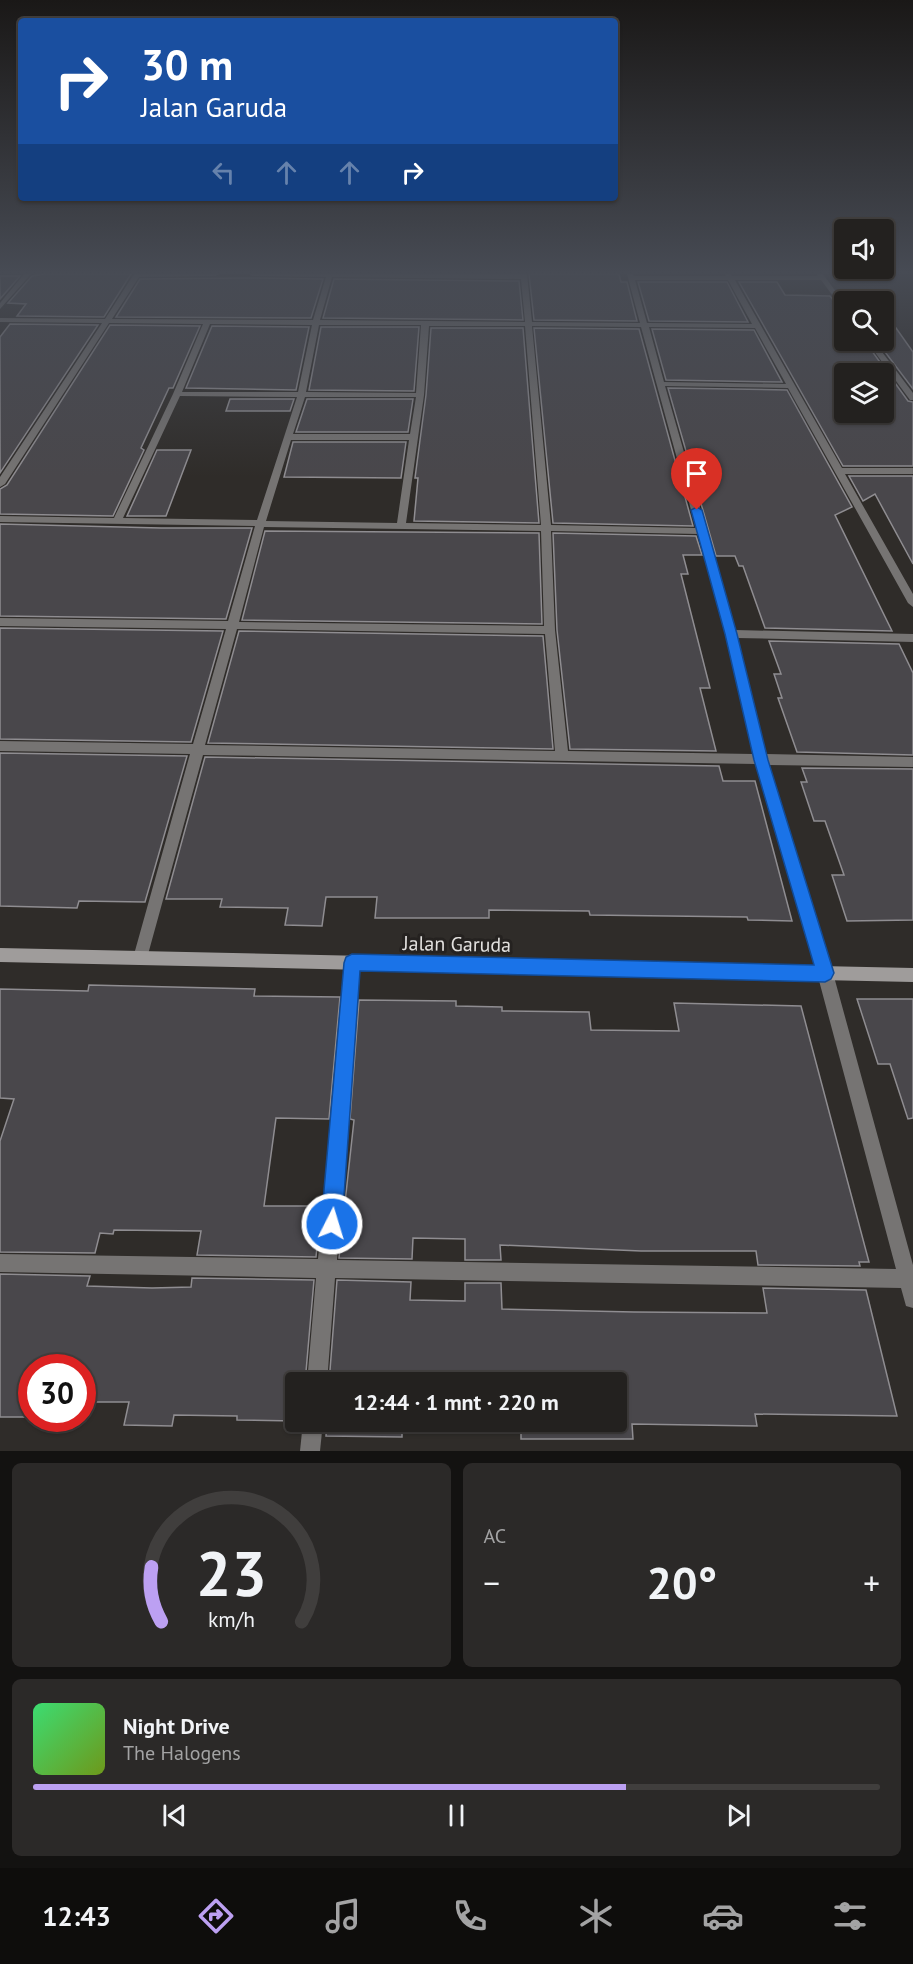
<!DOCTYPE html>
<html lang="id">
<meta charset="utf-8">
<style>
body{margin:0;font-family:"PT Sans",sans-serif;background:#2b2928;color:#f1f3f6;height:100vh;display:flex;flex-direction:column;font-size:22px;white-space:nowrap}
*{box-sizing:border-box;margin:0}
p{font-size:20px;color:#a3a3a4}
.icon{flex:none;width:33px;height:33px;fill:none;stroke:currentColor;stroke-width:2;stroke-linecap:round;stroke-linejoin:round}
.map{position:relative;height:1451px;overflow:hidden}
.panel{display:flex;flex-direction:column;gap:12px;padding:12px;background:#131211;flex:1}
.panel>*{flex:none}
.guide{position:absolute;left:18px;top:18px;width:600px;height:183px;border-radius:6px;box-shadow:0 2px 4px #0004,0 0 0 2px #403e3d;background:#1a4fa0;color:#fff;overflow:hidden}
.fabs{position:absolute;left:834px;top:219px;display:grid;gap:12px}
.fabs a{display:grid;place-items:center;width:60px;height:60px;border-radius:6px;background:#23211f;box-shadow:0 2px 4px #0004,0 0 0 2px #403e3d;font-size:30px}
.speed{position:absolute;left:18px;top:1354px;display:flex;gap:12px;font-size:30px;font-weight:700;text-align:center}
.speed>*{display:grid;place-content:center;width:78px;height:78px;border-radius:50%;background:#23211f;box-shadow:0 2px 4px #0004,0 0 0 2px #403e3d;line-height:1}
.speed .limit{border:9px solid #d22;background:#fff;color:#111}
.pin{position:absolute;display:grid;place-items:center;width:51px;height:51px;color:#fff;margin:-62px -26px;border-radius:50% 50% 50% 0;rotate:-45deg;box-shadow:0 0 6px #0007}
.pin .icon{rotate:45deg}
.me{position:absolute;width:66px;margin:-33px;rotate:5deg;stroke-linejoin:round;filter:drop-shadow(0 0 4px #0008)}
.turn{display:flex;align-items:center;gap:21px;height:126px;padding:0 24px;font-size:27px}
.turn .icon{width:78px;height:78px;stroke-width:2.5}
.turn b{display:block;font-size:42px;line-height:51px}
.lanes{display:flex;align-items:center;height:57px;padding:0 24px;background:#0003;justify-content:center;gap:30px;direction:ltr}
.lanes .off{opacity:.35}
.big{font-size:45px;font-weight:700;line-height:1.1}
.panel .card{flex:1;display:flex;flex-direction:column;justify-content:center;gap:9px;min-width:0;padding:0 21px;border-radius:9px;background:#2b2928}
.panel .dial{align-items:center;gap:0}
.dial svg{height:156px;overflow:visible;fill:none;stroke:#403e3d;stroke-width:7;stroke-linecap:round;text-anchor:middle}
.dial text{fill:#f1f3f6;stroke:none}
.song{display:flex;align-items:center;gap:18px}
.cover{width:72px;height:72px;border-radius:9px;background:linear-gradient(135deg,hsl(140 70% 55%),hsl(80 70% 35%))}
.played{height:6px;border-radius:3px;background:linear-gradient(90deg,#bca0f2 70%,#403e3d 70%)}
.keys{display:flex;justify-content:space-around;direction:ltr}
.heat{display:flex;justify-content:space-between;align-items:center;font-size:33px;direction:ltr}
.panel .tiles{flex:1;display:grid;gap:12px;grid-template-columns:1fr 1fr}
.card:last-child{grid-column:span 2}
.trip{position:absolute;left:285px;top:1372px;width:342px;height:60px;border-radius:6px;background:#23211f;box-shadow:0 2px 4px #0004,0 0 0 2px #403e3d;font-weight:700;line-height:60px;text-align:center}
.tab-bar{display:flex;height:96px;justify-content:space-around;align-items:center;background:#0e0d0c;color:#a3a3a4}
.tab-bar .icon{width:42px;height:42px}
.tab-bar .selected{color:#bca0f2}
.tab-bar b{font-size:27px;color:#f1f3f6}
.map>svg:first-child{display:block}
.building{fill:#49474b;stroke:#8f8d91;stroke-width:1.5;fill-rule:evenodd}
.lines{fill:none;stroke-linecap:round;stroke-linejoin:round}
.street{fill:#767473;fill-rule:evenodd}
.secondary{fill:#9f9c9b;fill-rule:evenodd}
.route{fill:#1a73e8;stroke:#114b97;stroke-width:1.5}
.labels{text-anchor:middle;stroke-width:6;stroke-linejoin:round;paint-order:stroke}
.near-street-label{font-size:20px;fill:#e2e0de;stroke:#252220}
</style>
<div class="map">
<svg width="913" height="1451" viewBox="0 0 913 1451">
<rect width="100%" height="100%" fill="#2f2c29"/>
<!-- building -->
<g class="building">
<polygon points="44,274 131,274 104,317 17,316 26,304 8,303 32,276"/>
<polygon points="529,274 619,274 621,282 627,282 637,321 534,320"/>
<polygon points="0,276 20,276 0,299"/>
<polygon points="250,278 323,279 311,318 116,317 140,279"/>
<polygon points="334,279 519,281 523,320 323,318"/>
<polygon points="638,282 727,282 748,322 649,321"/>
<path d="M 739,282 L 777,282 L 785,295 L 830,296 L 840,309 L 844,311 L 844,340 L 864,340 L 908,401 L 913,402 L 913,466 L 843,466 ZM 844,374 L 884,374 L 884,412 L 844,412 Z"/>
<polygon points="842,296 872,296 876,302 846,302"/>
<polygon points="884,311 913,352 913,389 876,340 884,340"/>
<polygon points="10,324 98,325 0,473 0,337"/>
<polygon points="110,325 200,326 173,388 169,388 141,448 144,450 113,516 0,514 0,489 7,485"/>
<polygon points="212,326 309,327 296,390 186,388"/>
<polygon points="321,327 419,327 414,391 309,390"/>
<polygon points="431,328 523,328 539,523 414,521 418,478 415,478 426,395"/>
<polygon points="534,328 639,329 693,526 553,523"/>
<polygon points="652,329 754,330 782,382 666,380"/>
<polygon points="668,388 787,390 852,507 835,515 892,631 765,628 743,566 739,566 735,556 716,556"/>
<polygon points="230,399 294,399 290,411 226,411"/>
<polygon points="307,399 413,399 408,432 296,432"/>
<polygon points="293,442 406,442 401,478 284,477"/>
<polygon points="157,450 191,450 166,516 127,516"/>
<polygon points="849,476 913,476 913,564 875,494 863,501"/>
<polygon points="0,524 161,528 252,528 226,619 0,616"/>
<polygon points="265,531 539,533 542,624 242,620"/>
<polygon points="553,533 696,536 702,555 683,555 688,574 681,574 710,688 700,688 716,751 570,749 557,630"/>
<polygon points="0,628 223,631 191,742 0,739"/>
<polygon points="239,631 543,636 553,749 208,743"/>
<polygon points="769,641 899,644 913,673 913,755 797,752 778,698 782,698 774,674 781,674"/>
<polygon points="0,753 187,756 145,902 79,901 77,908 0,906"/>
<polygon points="205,757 719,766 723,781 755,781 792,921 748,920 747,917 590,915 589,911 489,910 489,918 375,918 377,897 326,897 322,926 285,925 288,908 220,907 222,899 166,899"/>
<polygon points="802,768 913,769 913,920 847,921 832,875 844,875 825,821 814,821 801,782 807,782"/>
<polygon points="89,985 255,989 254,996 340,997 329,1119 276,1118 264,1206 321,1206 316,1257 197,1255 201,1231 114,1230 113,1234 100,1233 95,1253 0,1252 0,1141 14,1099 0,1098 0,989 88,991"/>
<polygon points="857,999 913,999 913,1118 908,1119 890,1064 878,1064"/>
<polygon points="359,1000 456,1001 456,1006 502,1007 502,1011 589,1012 591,1030 679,1031 674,1003 801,1006 869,1262 859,1262 860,1266 758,1265 756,1251 641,1251 500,1245 501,1260 465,1260 465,1239 413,1238 412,1259 339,1258 354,1120 350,1119"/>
<polygon points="0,1274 90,1276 87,1286 152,1288 191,1287 192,1278 314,1280 305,1383 296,1383 296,1421 237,1420 237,1416 174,1415 172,1426 124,1425 129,1402 82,1402 82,1368 32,1368 32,1417 0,1417"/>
<polygon points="337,1280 411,1282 410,1300 465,1301 465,1283 501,1283 502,1309 634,1312 767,1313 763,1288 866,1290 897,1416 755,1414 757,1426 632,1424 633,1439 521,1439 521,1429 402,1429 402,1437 326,1436 327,1422 616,1422 616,1383 329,1383"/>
</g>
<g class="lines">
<!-- street -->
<g class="street">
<polygon points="24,274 31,274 0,309 0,303"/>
<path d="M 134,274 L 219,274 L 216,276 L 139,277 L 112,319 L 313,320 L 326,277 L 252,276 L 249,274 L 527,274 L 532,322 L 640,323 L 627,274 L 633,274 L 634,276 L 726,276 L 725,274 L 731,274 L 732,276 L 818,276 L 817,274 L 823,274 L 844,303 L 844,309 L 842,308 L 821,280 L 735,280 L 842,468 L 913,468 L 913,474 L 845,474 L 913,594 L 913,607 L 908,603 L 788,388 L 665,386 L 735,630 L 913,634 L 913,642 L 737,638 L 766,754 L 913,757 L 913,767 L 769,765 L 833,973 L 913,1265 L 913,1308 L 906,1306 L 901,1288 L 335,1278 L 327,1383 L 307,1383 L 316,1278 L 0,1272 L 0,1254 L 318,1259 L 345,963 L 347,958 L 352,956 L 357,958 L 359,963 L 337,1260 L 896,1269 L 817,973 L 756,764 L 203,755 L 147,958 L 145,963 L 140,965 L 135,963 L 133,958 L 190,754 L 0,751 L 0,741 L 193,744 L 226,629 L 0,626 L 0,618 L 228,621 L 255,526 L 0,522 L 0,516 L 114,518 L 173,394 L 203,324 L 109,323 L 5,484 L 0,487 L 0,477 L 102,323 L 0,322 L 0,318 L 105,319 ZM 332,277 L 521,279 L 525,322 L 320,320 ZM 635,280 L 728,280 L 752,324 L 647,323 ZM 210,324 L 312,325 L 298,392 L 182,392 ZM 319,325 L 421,325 L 416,393 L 306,392 ZM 429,326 L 525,326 L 541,525 L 406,523 L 424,395 ZM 532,326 L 641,327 L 696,528 L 551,525 ZM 649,327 L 755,328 L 786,384 L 664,382 ZM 180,396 L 297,397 L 257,520 L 123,518 ZM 305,397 L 416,397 L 410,434 L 293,434 ZM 291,440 L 409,440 L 397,523 L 266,521 ZM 264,527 L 541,531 L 544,626 L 239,622 ZM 551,531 L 698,534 L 726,634 L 753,754 L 568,751 L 555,630 ZM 237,629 L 545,634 L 555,751 L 205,745 Z"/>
<polygon points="866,340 873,340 913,393 913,400 910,400"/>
<polygon points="303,1422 323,1422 320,1451 300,1451"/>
</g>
<!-- secondary -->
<polygon class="secondary" points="0,948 913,968 913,982 0,962"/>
</g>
<!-- sky -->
<linearGradient id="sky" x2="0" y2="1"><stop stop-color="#1a1817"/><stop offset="0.57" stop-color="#474b54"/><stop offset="1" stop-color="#474b54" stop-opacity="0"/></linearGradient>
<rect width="913" height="477" fill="url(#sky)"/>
<!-- route -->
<polygon class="route" points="697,507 702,510 737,634 768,760 834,973 831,979 825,982 360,971 342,1224 339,1231 332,1234 324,1231 321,1224 344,963 346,957 352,954 814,965 754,760 725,634 691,510"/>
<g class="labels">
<!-- near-street labels -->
<g class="near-street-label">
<text transform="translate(457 944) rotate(1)" y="7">Jalan Garuda</text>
</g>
</g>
</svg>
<div class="fabs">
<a><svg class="icon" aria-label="sound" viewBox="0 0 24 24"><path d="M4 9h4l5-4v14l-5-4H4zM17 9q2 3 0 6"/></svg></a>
<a><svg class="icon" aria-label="search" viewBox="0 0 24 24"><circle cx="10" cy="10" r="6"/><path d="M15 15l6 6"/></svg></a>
<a><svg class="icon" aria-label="layers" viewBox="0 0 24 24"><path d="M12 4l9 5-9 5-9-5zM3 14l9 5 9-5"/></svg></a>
</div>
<div class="speed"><div class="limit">30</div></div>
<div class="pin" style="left:697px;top:510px;background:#d93025"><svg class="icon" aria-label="arrive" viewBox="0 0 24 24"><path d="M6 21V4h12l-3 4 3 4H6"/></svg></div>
<svg class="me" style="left:332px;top:1224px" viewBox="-20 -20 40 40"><circle r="17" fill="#1a73e8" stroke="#fff" stroke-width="3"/><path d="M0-11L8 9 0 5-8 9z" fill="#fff"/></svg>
<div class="trip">12:44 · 1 mnt · 220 m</div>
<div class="guide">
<div class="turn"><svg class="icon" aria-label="right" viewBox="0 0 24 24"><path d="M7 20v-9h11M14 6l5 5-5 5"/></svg><div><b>30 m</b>Jalan Garuda</div></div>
<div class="lanes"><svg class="icon off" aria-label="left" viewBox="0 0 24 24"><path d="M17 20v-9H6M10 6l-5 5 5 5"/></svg><svg class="icon off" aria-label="ahead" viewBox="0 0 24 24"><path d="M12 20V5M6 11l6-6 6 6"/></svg><svg class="icon off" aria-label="ahead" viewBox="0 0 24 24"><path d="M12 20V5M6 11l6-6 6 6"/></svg><svg class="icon" aria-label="right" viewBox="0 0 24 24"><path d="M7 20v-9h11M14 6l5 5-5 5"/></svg></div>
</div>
</div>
<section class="panel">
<div class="tiles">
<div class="card dial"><svg viewBox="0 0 100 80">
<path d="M14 69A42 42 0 1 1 86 69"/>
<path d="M14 69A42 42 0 0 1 9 41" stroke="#bca0f2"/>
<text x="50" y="56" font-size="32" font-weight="700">23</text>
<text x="50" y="72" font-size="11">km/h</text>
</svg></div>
<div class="card"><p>AC</p>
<div class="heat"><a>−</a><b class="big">20°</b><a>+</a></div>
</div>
<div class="card">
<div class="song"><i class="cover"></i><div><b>Night Drive</b><p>The Halogens</p></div></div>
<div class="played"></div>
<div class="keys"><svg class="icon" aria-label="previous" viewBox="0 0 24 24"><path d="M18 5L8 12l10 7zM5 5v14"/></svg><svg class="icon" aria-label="pause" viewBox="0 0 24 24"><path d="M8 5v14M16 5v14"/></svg><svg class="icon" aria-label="next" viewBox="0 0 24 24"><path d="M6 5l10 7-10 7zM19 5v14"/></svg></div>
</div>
</div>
</section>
<nav class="tab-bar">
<b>12:43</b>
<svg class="icon selected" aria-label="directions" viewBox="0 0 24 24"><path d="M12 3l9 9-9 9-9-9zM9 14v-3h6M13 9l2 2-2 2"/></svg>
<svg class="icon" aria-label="music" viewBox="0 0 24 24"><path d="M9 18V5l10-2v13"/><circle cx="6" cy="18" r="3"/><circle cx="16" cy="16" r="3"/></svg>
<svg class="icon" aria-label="phone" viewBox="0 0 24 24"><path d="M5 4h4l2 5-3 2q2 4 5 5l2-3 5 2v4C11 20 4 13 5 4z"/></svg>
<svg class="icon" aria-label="climate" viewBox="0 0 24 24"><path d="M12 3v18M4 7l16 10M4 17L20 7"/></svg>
<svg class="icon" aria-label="car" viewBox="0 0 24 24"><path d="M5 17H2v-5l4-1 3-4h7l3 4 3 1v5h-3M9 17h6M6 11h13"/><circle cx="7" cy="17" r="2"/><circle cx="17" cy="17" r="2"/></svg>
<svg class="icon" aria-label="filters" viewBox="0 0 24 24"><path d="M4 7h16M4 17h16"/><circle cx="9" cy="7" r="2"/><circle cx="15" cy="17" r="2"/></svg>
</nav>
